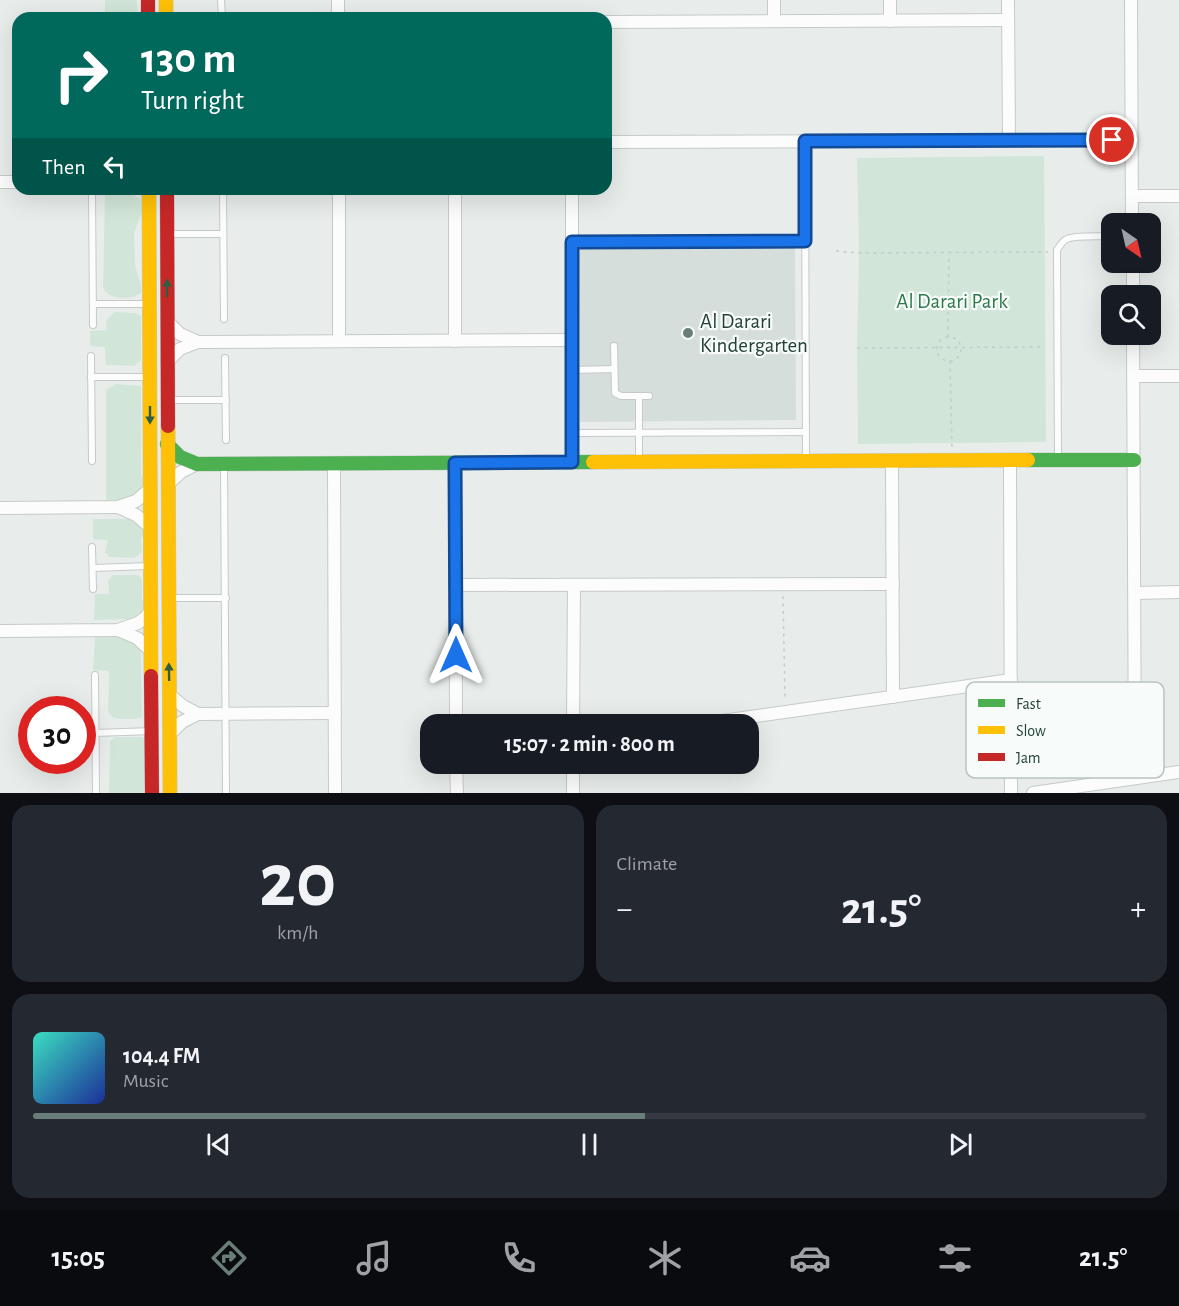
<!DOCTYPE html>
<meta charset="utf-8">
<style>
body{margin:0;font-family:"Alegreya Sans",sans-serif;background:#242831;color:#f1f3f6;height:100vh;display:flex;flex-direction:column;font-size:22px;white-space:nowrap}
*{box-sizing:border-box;margin:0}
p{font-size:20px;color:#9ea1a6}
.icon{flex:none;width:33px;height:33px;fill:none;stroke:currentColor;stroke-width:2;stroke-linecap:round;stroke-linejoin:round}
.map{position:relative;height:793px;overflow:hidden}
.side{display:flex;flex-direction:column;gap:12px;padding:12px;background:#0d0f14;flex:1}
.side>*{flex:none}
.banner{position:absolute;left:12px;top:12px;width:600px;height:183px;border-radius:18px;box-shadow:0 6px 24px #0002;background:#00695c;color:#fff;overflow:hidden}
.needle{width:39px;rotate:146deg}
.controls{position:absolute;left:1101px;top:213px;display:grid;gap:12px}
.controls a{display:grid;place-items:center;width:60px;height:60px;border-radius:12px;background:#171b24;box-shadow:0 6px 24px #0002;font-size:30px}
.speed{position:absolute;left:18px;top:696px;display:flex;gap:12px;font-size:30px;font-weight:700;text-align:center}
.speed>*{display:grid;place-content:center;width:78px;height:78px;border-radius:50%;background:#171b24;box-shadow:0 6px 24px #0002;line-height:1}
.speed .limit{border:9px solid #d22;background:#fff;color:#111}
.pin{position:absolute;display:grid;place-items:center;width:51px;height:51px;color:#fff;margin:-26px;border:3px solid #fff;border-radius:50%;box-shadow:0 2px 6px #0007}
.me{position:absolute;width:66px;margin:-33px;rotate:0deg;stroke-linejoin:round;filter:drop-shadow(0 0 4px #0008)}
.turn{display:flex;align-items:center;gap:21px;height:126px;padding:0 30px;font-size:27px}
.turn .icon{width:78px;height:78px;stroke-width:2.5}
.turn b{display:block;font-size:42px;line-height:51px}
.then{display:flex;align-items:center;height:57px;padding:0 30px;background:#0003;gap:12px;font-size:22px}
.big{font-size:45px;font-weight:700;line-height:1.1}
.side .tile{flex:1;display:flex;flex-direction:column;justify-content:center;gap:9px;min-width:0;padding:0 21px;border-radius:18px;background:#242831}
.side .dial{align-items:center;gap:0}
.dial b{font-size:78px;line-height:1}
.song{display:flex;align-items:center;gap:18px}
.cover{width:72px;height:72px;border-radius:9px;background:linear-gradient(135deg,hsl(170 70% 55%),hsl(230 70% 35%))}
.played{height:6px;border-radius:3px;background:linear-gradient(90deg,#697e78 55%,#363941 55%)}
.keys{display:flex;justify-content:space-around;direction:ltr}
.heat{display:flex;justify-content:space-between;align-items:center;font-size:33px;direction:ltr}
.side .tiles{flex:1;display:grid;gap:12px;grid-template-columns:1fr 1fr}
.tile:last-child{grid-column:span 2}
.trip{position:absolute;left:420px;top:714px;width:339px;height:60px;border-radius:18px;background:#171b24;box-shadow:0 6px 24px #0002;font-weight:700;line-height:60px;text-align:center}
.tab-bar{display:flex;height:96px;justify-content:space-around;align-items:center;background:#090b0e;color:#9ea1a6}
.tab-bar .icon{width:42px;height:42px}
.tab-bar .active{color:#697e78}
.tab-bar b{font-size:27px;color:#f1f3f6}
.map>svg:first-child{display:block}
.built{fill:#d6dedb}
.green{fill:#d1e6d8}
.lines{fill:none;stroke-linecap:round;stroke-linejoin:round}
.lane-casing{stroke:#c5cac8;stroke-width:8}
.street-casing{stroke:#c5cac8;stroke-width:14}
.fast-casing{stroke:#c3cbc8;stroke-width:15}
.slow-casing{stroke:#c3cbc8;stroke-width:15}
.jam-casing{stroke:#c3cbc8;stroke-width:15}
.path{stroke:#c3ccca;stroke-width:1.5;stroke-dasharray:3 4.5;stroke-linecap:butt}
.lane{stroke:#fcfcfc;stroke-width:6}
.street{stroke:#fcfcfc;stroke-width:12}
.fast{stroke:#4caf50;stroke-width:14}
.slow{stroke:#ffc107;stroke-width:14}
.jam{stroke:#c62828;stroke-width:14}
.oneway{fill:#2e5d40}
.route-casing{stroke:#114b97;stroke-width:15}
.route{stroke:#1a73e8;stroke-width:10}
.poi-dot{fill:#697e78;stroke:#f7fbf9;stroke-width:2}
.labels{text-anchor:middle;stroke-width:4.5;stroke-linejoin:round;paint-order:stroke}
.park-label{font-size:21px;fill:#2d7a4b;stroke:#f7fbf9}
.poi-label{font-size:21px;fill:#24423a;stroke:#f7fbf9;text-anchor:start}
.key{fill:#f7fbf9;stroke:#b8c4c0;stroke-width:1.5}
.key-label{font-size:16px;fill:#24423a}
</style>
<div class="map">
<svg width="1179" height="793" viewBox="0 0 1179 793">
<rect width="100%" height="100%" fill="#e8edeb"/>
<!-- built -->
<polygon class="built" points="795,245 796,420 580,422 579,247"/>
<!-- green -->
<g class="green">
<polygon points="105,0 137,0 138,18 105,18"/>
<polygon points="1044,156 1046,442 858,444 857,348 859,253 857,158"/>
<path d="M 130,193 L 140,199 L 144,207 L 134,233 L 135,265 L 141,285 L 141,293 C 133,299 119,300 110,295 C 107,294 106,291 103,288 L 105,194 Z"/>
<polygon points="114,312 135,313 141,316 141,360 134,366 106,365 105,347 90,346 90,331 107,330 106,321"/>
<path d="M 116,384 L 141,386 L 141,476 L 145,483 C 136,504 126,500 106,500 L 106,390 Z"/>
<polygon points="93,519 134,519 141,524 146,534 141,538 142,552 134,558 109,557 105,552 108,540 93,539"/>
<polygon points="113,575 138,575 142,579 142,600 146,604 141,613 131,619 94,620 95,594 109,594 108,581"/>
<path d="M 95,637 C 112,637 128,635 141,649 L 142,717 C 133,720 121,720 112,717 L 108,711 L 109,671 L 93,670 Z"/>
<polygon points="116,737 142,737 145,740 144,793 109,793 110,741"/>
</g>
<g class="lines">
<defs>
<g id="lane">
<polyline points="221,0 222,18"/>
<polyline points="805,141 806,461"/>
<polyline points="92,189 93,325"/>
<polyline points="223,189 224,319"/>
<polyline points="170,234 223,234"/>
<polyline points="572,242 805,241"/>
<polyline points="93,304 149,304"/>
<polyline points="614,346 615,393 621,396 649,396"/>
<polyline points="91,356 92,461"/>
<polyline points="225,358 226,440"/>
<polyline points="572,370 614,369"/>
<polyline points="91,377 148,377"/>
<polyline points="639,396 639,462"/>
<polyline points="171,400 226,400"/>
<polyline points="573,433 806,432"/>
<path d="M 1058,460 L 1057,250 C 1060,246 1062,241 1067,239 C 1075,235 1101,237 1112,236"/>
<polyline points="224,464 226,793"/>
<polyline points="92,547 93,589"/>
<polyline points="93,568 149,566"/>
<polyline points="169,598 226,598"/>
<polyline points="95,675 96,793"/>
<polyline points="95,733 152,731"/>
</g>
<g id="street">
<polyline points="338,0 338,18"/>
<polyline points="774,0 774,21"/>
<polyline points="890,0 890,21"/>
<polyline points="1008,0 1009,140"/>
<polyline points="1131,0 1132,224"/>
<polyline points="606,22 1008,20"/>
<polyline points="606,142 1132,140"/>
<polyline points="0,182 18,182"/>
<polyline points="339,189 339,341"/>
<polyline points="455,189 455,341"/>
<polyline points="572,189 572,462"/>
<polyline points="1132,196 1179,196"/>
<polyline points="1133,262 1133,296"/>
<polyline points="167,321 180,334 198,342"/>
<polyline points="1133,334 1135,778"/>
<polyline points="167,362 180,349 198,342 572,340"/>
<polyline points="1133,376 1179,376"/>
<polyline points="892,461 893,697"/>
<polyline points="1010,461 1011,793"/>
<polyline points="334,463 335,793"/>
<polyline points="455,463 456,724"/>
<polyline points="168,484 181,472 197,464"/>
<polyline points="118,507 136,515 150,527"/>
<polyline points="0,508 118,507 136,501 150,489"/>
<polyline points="455,585 893,584"/>
<polyline points="1135,593 1179,592"/>
<polyline points="118,630 137,638 151,651"/>
<polyline points="0,631 118,630 138,623 146,617 151,610"/>
<polyline points="170,695 183,706 198,714 335,713"/>
<polyline points="573,724 574,585"/>
<polyline points="700,724 1011,680"/>
<polyline points="170,734 182,722 198,714"/>
<polyline points="456,764 457,793"/>
<polyline points="573,793 573,764"/>
<polyline points="1033,793 1179,772"/>
</g>
<g id="fast">
<polyline points="167,444 180,457 197,464 593,462"/>
<polyline points="1028,460 1134,460"/>
</g>
<g id="slow">
<polyline points="166,0 166,18"/>
<polyline points="149,189 151,676"/>
<polyline points="168,426 170,793"/>
<polyline points="593,462 1028,460"/>
</g>
<g id="jam">
<polyline points="148,0 148,18"/>
<polyline points="167,189 168,426"/>
<polyline points="151,676 152,793"/>
</g>
</defs>
<!-- lane casing -->
<use href="#lane" class="lane-casing"/>
<!-- street casing -->
<use href="#street" class="street-casing"/>
<!-- fast casing -->
<use href="#fast" class="fast-casing"/>
<!-- slow casing -->
<use href="#slow" class="slow-casing"/>
<!-- jam casing -->
<use href="#jam" class="jam-casing"/>
<!-- path -->
<g class="path">
<polyline points="836,251 859,253 1048,252"/>
<polyline points="948,337 949,254"/>
<circle cx="949" cy="349" r="12"/>
<polyline points="857,348 1042,347"/>
<polyline points="950,361 952,447"/>
<polyline points="783,596 785,699"/>
</g>
<!-- lane -->
<use href="#lane" class="lane"/>
<!-- street -->
<use href="#street" class="street"/>
<!-- fast -->
<use href="#fast" class="fast"/>
<!-- slow -->
<use href="#slow" class="slow"/>
<!-- jam -->
<use href="#jam" class="jam"/>
</g>
<!-- one-way arrows -->
<defs><path id="oneway-solid" d="M-6-.8H1V-3.2L6.5 0L1 3.2V.8H-6Z" transform="scale(1.5)"/></defs>
<g class="oneway">
<use href="#oneway-solid" transform="translate(167 288) rotate(-89)"/>
<use href="#oneway-solid" transform="translate(150 415) rotate(90)"/>
<use href="#oneway-solid" transform="translate(169 672) rotate(-91)"/>
</g>
<g class="lines">
<defs>
<polyline id="route" points="456,655 455,463 572,462 572,242 805,241 805,141 1112,140"/>
</defs>
<!-- route casing -->
<use href="#route" class="route-casing"/>
<!-- route -->
<use href="#route" class="route"/>
</g>
<!-- markers -->
<circle class="poi-dot" cx="688" cy="333" r="6"/>
<g class="labels">
<!-- park labels -->
<g class="park-label">
<text x="952" y="308">Al Darari Park</text>
</g>
<!-- poi labels -->
<g class="poi-label">
<text x="700" y="328">Al Darari<tspan x="700" dy="24">Kindergarten</tspan></text>
</g>
</g>
<!-- legend -->
<rect x="966" y="682" width="198" height="96" rx="9" class="key"/>
<rect x="978" y="699" width="27" height="8" fill="#4caf50"/>
<rect x="978" y="726" width="27" height="8" fill="#ffc107"/>
<rect x="978" y="753" width="27" height="8" fill="#c62828"/>
<g class="key-label">
<text x="1016" y="709">Fast</text>
<text x="1016" y="736">Slow</text>
<text x="1016" y="763">Jam</text>
</g>
</svg>
<div class="controls">
<a><svg class="needle" viewBox="-14 -14 28 28"><path d="M0-13l5 13h-10z" fill="#e53935"/><path d="M0 13l5-13h-10z" fill="#9ea1a6"/></svg></a>
<a><svg class="icon" aria-label="search" viewBox="0 0 24 24"><circle cx="10" cy="10" r="6"/><path d="M15 15l6 6"/></svg></a>
</div>
<div class="speed"><div class="limit">30</div></div>
<div class="pin" style="left:1112px;top:140px;background:#d93025"><svg class="icon" aria-label="arrive" viewBox="0 0 24 24"><path d="M6 21V4h12l-3 4 3 4H6"/></svg></div>
<svg class="me" style="left:456px;top:655px" viewBox="-20 -20 40 40"><path d="M0-17L14 15 0 8-14 15z" fill="#1a73e8" stroke="#fff" stroke-width="4"/></svg>
<div class="trip">15:07 · 2 min · 800 m</div>
<div class="banner">
<div class="turn"><svg class="icon" aria-label="right" viewBox="0 0 24 24"><path d="M7 20v-9h11M14 6l5 5-5 5"/></svg><div><b>130 m</b>Turn right</div></div>
<div class="then">Then<svg class="icon" aria-label="left" viewBox="0 0 24 24"><path d="M17 20v-9H6M10 6l-5 5 5 5"/></svg></div>
</div>
</div>
<section class="side">
<div class="tiles">
<div class="tile dial"><b>20</b><p>km/h</p></div>
<div class="tile"><p>Climate</p>
<div class="heat"><a>−</a><b class="big">21.5°</b><a>+</a></div>
</div>
<div class="tile">
<div class="song"><i class="cover"></i><div><b>104.4 FM</b><p>Music</p></div></div>
<div class="played"></div>
<div class="keys"><svg class="icon" aria-label="previous" viewBox="0 0 24 24"><path d="M18 5L8 12l10 7zM5 5v14"/></svg><svg class="icon" aria-label="pause" viewBox="0 0 24 24"><path d="M8 5v14M16 5v14"/></svg><svg class="icon" aria-label="next" viewBox="0 0 24 24"><path d="M6 5l10 7-10 7zM19 5v14"/></svg></div>
</div>
</div>
</section>
<nav class="tab-bar">
<b>15:05</b>
<svg class="icon active" aria-label="directions" viewBox="0 0 24 24"><path d="M12 3l9 9-9 9-9-9zM9 14v-3h6M13 9l2 2-2 2"/></svg>
<svg class="icon" aria-label="music" viewBox="0 0 24 24"><path d="M9 18V5l10-2v13"/><circle cx="6" cy="18" r="3"/><circle cx="16" cy="16" r="3"/></svg>
<svg class="icon" aria-label="phone" viewBox="0 0 24 24"><path d="M5 4h4l2 5-3 2q2 4 5 5l2-3 5 2v4C11 20 4 13 5 4z"/></svg>
<svg class="icon" aria-label="climate" viewBox="0 0 24 24"><path d="M12 3v18M4 7l16 10M4 17L20 7"/></svg>
<svg class="icon" aria-label="car" viewBox="0 0 24 24"><path d="M5 17H2v-5l4-1 3-4h7l3 4 3 1v5h-3M9 17h6M6 11h13"/><circle cx="7" cy="17" r="2"/><circle cx="17" cy="17" r="2"/></svg>
<svg class="icon" aria-label="filters" viewBox="0 0 24 24"><path d="M4 7h16M4 17h16"/><circle cx="9" cy="7" r="2"/><circle cx="15" cy="17" r="2"/></svg>
<b>21.5°</b>
</nav>
